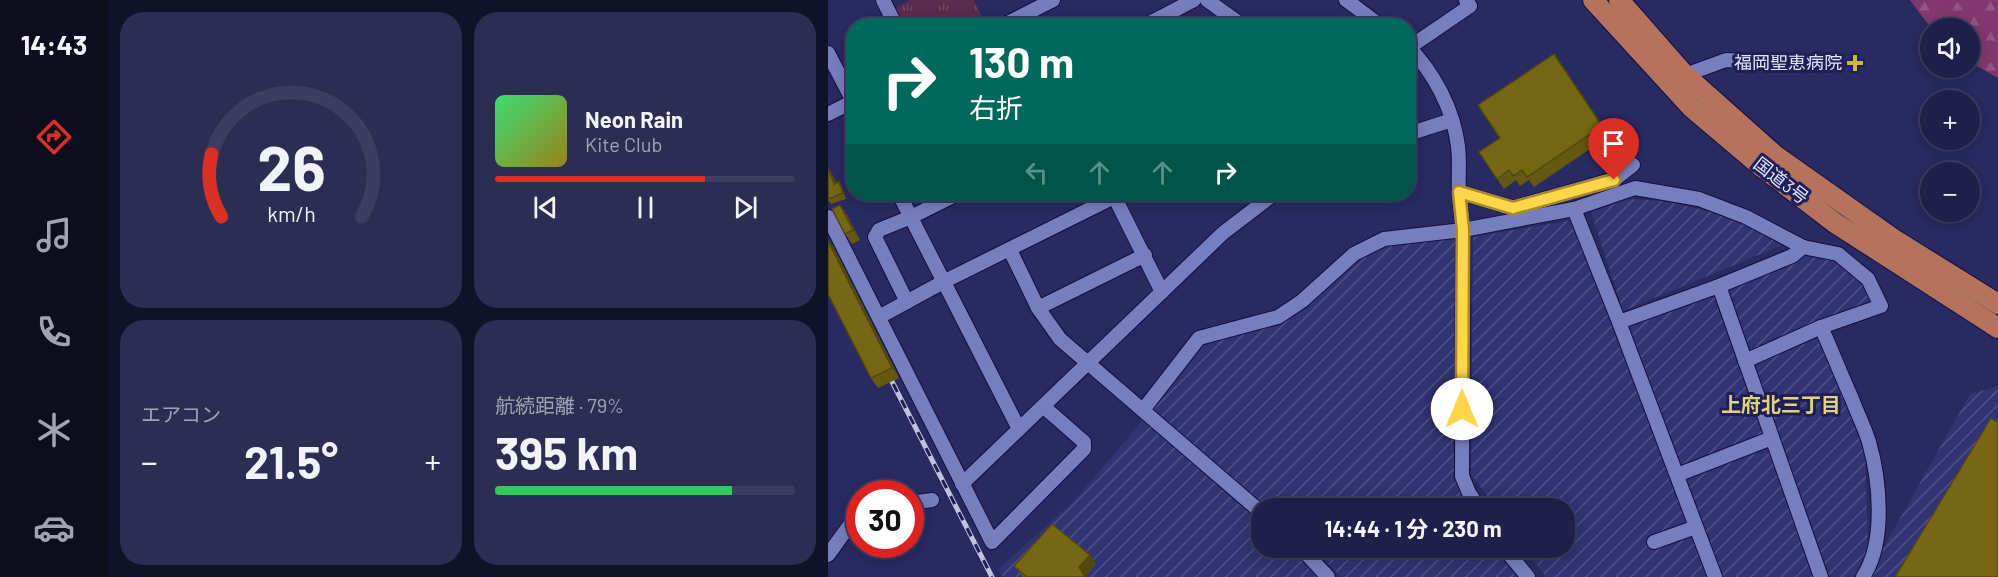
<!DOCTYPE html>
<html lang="ja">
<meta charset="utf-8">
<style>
body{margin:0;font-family:Barlow,"Noto Sans JP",sans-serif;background:#2b2d53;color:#f1f3f6;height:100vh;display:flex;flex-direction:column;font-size:22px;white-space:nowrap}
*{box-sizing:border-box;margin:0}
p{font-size:20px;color:#a1a3b4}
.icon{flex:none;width:33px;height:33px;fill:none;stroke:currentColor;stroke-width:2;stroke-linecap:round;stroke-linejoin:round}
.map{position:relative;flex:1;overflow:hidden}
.sheet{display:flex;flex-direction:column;gap:12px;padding:12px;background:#101228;width:720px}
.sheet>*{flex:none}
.banner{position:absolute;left:18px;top:18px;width:570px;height:183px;border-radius:24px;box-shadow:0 3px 15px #0003,0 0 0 2px #3c3e61;background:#00695c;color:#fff;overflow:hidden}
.tools{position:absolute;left:1092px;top:18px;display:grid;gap:12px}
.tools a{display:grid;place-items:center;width:60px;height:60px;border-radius:50%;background:#1e2049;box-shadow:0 3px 15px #0003,0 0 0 2px #3c3e61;font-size:30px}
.speed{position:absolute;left:18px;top:480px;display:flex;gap:12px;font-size:30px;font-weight:700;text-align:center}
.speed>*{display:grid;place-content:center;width:78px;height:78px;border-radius:50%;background:#1e2049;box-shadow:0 3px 15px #0003,0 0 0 2px #3c3e61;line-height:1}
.speed .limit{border:9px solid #d22;background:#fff;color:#111}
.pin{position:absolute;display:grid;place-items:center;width:51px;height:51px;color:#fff;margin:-62px -26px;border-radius:50% 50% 50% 0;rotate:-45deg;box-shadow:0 0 6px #0007}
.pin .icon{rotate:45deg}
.me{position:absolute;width:66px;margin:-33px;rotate:0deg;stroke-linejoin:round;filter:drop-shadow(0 0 4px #0008)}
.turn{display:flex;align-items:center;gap:21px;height:126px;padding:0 24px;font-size:27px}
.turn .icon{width:78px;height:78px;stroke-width:2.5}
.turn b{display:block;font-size:42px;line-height:51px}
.lanes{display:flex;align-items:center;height:57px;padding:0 24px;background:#0003;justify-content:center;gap:30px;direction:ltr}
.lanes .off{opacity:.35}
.big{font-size:45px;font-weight:700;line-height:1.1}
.sheet .card{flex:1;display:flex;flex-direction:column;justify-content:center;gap:9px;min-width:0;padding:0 21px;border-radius:24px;background:#2b2d53}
.sheet .dial{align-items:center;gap:0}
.dial svg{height:156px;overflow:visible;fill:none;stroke:#3c3e61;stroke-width:7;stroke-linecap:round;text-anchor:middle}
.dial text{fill:#f1f3f6;stroke:none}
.song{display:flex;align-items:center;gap:18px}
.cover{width:72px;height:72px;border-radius:9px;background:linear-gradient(135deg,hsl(140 70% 55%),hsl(50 70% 35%))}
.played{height:6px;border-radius:3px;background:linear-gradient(90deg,#d93025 70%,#3c3e61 70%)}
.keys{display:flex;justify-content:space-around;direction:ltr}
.heat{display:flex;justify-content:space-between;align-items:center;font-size:33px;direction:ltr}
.charge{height:9px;border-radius:4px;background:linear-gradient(90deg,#34c759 79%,#3c3e61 0)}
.sheet .tiles{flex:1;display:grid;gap:12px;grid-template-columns:repeat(2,1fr)}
.trip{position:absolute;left:423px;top:498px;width:324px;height:60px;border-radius:24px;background:#1e2049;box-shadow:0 3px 15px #0003,0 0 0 2px #3c3e61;font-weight:700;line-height:60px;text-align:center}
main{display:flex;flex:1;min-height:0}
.dock{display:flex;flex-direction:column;width:108px;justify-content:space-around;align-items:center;background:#0c0d1d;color:#a1a3b4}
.dock .icon{width:42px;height:42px}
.dock .current{color:#d93025}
.dock b{font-size:27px;color:#f1f3f6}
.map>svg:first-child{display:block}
.industrial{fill:url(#industrial-furrows)}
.forest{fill:url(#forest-firs)}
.park{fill:url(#park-tufts)}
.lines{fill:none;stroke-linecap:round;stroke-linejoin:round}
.minor-casing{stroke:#130f44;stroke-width:16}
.highway-casing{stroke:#130f44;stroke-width:22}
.minor{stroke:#777ebd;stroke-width:14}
.highway{stroke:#b5725d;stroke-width:20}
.rail-casing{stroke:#c0c3de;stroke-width:5}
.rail{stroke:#1f1f56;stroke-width:3;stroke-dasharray:9;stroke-linecap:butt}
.wall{fill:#655911}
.shaded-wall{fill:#53480e}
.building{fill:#766714;stroke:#53480e;stroke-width:1.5}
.route-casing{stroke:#a68a30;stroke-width:15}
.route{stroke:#ffd54a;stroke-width:10}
.poi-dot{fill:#d0b837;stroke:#1f1f56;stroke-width:2}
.labels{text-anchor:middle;stroke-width:6;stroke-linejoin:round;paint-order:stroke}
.poi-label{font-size:18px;fill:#e2e6fb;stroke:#1f1f56;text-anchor:end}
.street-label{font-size:18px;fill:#e2e6fb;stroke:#1f1f56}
.neighbourhood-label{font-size:20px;font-weight:bold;fill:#e1d183;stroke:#1f1f56}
</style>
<main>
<nav class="dock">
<b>14:43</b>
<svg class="icon current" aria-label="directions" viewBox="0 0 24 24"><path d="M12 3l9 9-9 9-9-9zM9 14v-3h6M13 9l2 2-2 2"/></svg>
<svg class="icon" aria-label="music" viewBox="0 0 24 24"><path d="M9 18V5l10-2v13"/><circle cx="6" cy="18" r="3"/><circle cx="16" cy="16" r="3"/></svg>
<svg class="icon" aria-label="phone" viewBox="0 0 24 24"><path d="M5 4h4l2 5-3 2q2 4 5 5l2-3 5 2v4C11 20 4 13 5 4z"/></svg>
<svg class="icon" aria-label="climate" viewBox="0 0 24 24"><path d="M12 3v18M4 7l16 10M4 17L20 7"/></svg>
<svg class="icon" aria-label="car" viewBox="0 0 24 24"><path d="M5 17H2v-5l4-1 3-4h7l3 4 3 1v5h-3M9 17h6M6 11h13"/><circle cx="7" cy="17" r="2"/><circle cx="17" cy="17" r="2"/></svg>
</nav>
<section class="sheet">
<div class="tiles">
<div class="card dial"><svg viewBox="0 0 100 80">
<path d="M14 69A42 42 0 1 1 86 69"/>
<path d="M14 69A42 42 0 0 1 9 37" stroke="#d93025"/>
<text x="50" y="56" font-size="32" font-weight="700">26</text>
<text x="50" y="72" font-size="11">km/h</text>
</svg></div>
<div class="card">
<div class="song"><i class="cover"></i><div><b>Neon Rain</b><p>Kite Club</p></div></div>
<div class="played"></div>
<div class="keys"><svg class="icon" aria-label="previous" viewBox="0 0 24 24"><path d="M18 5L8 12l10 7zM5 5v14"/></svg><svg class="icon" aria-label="pause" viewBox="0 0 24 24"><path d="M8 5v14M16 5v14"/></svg><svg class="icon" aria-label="next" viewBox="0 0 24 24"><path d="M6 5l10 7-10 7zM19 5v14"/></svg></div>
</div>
<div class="card"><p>エアコン</p>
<div class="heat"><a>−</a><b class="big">21.5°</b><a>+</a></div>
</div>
<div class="card"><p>航続距離 · 79%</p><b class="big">395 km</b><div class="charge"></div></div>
</div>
</section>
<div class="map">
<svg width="1170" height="577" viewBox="0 0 1170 577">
<defs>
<pattern id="industrial-furrows" width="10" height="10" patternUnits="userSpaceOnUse" patternTransform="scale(1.5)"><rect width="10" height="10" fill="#313372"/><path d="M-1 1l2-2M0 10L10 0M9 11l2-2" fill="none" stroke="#4f5187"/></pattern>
<pattern id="forest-firs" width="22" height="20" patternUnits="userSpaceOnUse" patternTransform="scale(1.5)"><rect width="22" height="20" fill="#82386f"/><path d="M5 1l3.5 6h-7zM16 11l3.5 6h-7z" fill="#935584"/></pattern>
<pattern id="park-tufts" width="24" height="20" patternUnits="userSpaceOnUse" patternTransform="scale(1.5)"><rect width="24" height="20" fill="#5a2c4e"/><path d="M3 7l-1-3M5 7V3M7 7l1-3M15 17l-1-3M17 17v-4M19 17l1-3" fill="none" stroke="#714b68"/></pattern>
</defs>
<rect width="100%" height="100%" fill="#282a61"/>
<!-- industrial -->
<g class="industrial">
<polygon points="800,199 838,201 883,212 962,242 795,311 763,212"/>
<polygon points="745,220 880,577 718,577 695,548 736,548 736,508 668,508 643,474 645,237"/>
<polygon points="626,237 628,239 626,480 644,508 440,508 325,409 376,342 450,322 530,258 552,247 599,239"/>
<polygon points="974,256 1005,260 1036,284 1043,303 921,353 899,291"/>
<polygon points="886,296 987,577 894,577 799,325"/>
<polygon points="992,337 1037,451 1040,548 1027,577 999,577 924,366"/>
<polygon points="1170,386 1170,577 1039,577 1142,394"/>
<polygon points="315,420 433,523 434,548 462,548 491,577 175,577 170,569 245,502"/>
<polygon points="485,548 669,548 688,577 513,577"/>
</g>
<!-- forest -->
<polygon class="forest" points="1082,0 1170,0 1170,78 1142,62 1142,28 1103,28"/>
<!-- park -->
<polygon class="park" points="82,0 146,0 157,23 153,26 74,25 67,12 69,7"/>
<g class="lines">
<defs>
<g id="minor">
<polyline points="55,0 68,26"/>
<polyline points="379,0 415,26"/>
<polyline points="518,0 553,26"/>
<polyline points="174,26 225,0"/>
<polyline points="316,26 366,0"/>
<path d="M 580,46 C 606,73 625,108 630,146 C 632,161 630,177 631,193 C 632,205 634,218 635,230 L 634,476 L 641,493 L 651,508"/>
<polyline points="582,47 642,6 638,0"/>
<polyline points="0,53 26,103"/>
<polyline points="857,75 898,60 924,61"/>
<polyline points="0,114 26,101"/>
<polyline points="580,134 624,120"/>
<polyline points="631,192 685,208 787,179 805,165"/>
<polyline points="71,194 191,429"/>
<polyline points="285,194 334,292"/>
<polyline points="746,209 791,322 887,577"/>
<polyline points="0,217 164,542 256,449 256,442 216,407"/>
<polyline points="975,247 1010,254 1040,279 1053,306 993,327"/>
<polyline points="182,250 210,308 232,339 434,513"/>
<polyline points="891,286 993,577"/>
<polyline points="79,302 47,237 51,230 83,217 129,194"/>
<polyline points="210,308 317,255"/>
<polyline points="51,317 117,281 292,194"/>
<path d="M 917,361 L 993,327 C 1004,351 1013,375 1024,399 C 1029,413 1037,428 1041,442 C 1052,481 1058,542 1035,577"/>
<polyline points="315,410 371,338 450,317 474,301 526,254 556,239 635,230 746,209 807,188 871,199 918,217 975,247 964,256 891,286 791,322"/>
<polyline points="849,475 944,438"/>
<polyline points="134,484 395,233 446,194"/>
<polyline points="82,503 104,500"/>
<polyline points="826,542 868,527"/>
<polyline points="473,548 500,577"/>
<polyline points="676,548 700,577"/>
<polyline points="0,555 32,511"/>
</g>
<g id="highway">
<polyline points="765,0 863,107 935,168 1007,223 1170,328"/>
<polyline points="791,0 857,75 948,156 1064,238 1170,304"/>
</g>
</defs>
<!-- minor casing -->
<use href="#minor" class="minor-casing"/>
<!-- highway casing -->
<use href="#highway" class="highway-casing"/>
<!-- minor -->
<use href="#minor" class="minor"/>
<!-- highway -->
<use href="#highway" class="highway"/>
<defs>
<polyline id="rail" points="57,368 164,577"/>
</defs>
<!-- rail casing -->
<use href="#rail" class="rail-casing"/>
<!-- rail -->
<use href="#rail" class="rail"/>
</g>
<!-- wall -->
<g class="wall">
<polygon points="726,54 781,136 706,187 701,180 692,186 688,180 676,189 651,152 672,138"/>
<polygon points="0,167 3,172 8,183 11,182 14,187 18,199 3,204 0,200"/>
<polygon points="19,215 32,240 24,244 17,234"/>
<polygon points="5,246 71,378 50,388 43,378"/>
<polygon points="262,555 268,564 258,576 258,577 195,577 186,566"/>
</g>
<!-- shaded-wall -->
<g class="shaded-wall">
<polygon points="0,167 3,172 10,189 6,184"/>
<polygon points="11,182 14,187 18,199 15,193"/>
<polygon points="12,205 19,215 32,240 25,230"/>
<polygon points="0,240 5,246 71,378 64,368"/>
<polygon points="262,555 268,564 258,576 258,577 257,577 251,567"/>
</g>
<!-- building -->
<g class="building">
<polygon points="726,54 774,126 699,177 694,170 685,176 681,170 669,179 651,152 672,138 650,105"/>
<polygon points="0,168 6,184 11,182 15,193 0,199"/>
<polygon points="12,205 25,230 17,234 4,209"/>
<polygon points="0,241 64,368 43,378 0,294"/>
<polygon points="1163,418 1170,423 1170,577 1067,577"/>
<polygon points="224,524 262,555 251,567 257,577 199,577 186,566"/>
</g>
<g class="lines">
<defs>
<polyline id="route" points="634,409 635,230 631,192 685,208 786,180"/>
</defs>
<!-- route casing -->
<use href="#route" class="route-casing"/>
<!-- route -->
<use href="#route" class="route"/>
</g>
<!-- markers -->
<path class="poi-dot" d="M1024 54h6v6h6v6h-6v6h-6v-6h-6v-6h6z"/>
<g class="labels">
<!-- poi labels -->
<g class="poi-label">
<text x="1014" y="69">福岡聖恵病院</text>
</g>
<!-- street labels -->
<g class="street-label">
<text transform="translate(953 181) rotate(38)" y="6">国道3号</text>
</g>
<!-- neighbourhood labels -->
<g class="neighbourhood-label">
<text x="953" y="412">上府北三丁目</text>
</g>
</g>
</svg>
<div class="tools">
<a><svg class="icon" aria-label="sound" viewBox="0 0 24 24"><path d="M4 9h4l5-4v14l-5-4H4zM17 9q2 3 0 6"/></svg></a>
<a>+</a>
<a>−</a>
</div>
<div class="speed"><div class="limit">30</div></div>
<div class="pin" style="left:786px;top:180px;background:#d93025"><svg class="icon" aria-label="arrive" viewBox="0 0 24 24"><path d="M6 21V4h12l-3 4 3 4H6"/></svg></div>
<svg class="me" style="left:634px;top:409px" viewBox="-20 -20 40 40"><circle r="19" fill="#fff"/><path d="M0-13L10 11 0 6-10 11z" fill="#ffd54a"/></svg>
<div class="trip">14:44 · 1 分 · 230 m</div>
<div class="banner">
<div class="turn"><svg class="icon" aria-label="right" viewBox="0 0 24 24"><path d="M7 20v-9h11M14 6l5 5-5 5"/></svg><div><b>130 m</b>右折</div></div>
<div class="lanes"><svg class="icon off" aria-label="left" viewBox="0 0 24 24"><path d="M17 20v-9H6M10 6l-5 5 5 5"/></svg><svg class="icon off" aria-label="ahead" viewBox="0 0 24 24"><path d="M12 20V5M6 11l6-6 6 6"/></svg><svg class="icon off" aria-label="ahead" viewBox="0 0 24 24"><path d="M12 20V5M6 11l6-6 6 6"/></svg><svg class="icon" aria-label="right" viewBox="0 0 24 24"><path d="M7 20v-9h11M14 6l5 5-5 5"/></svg></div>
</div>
</div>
</main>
